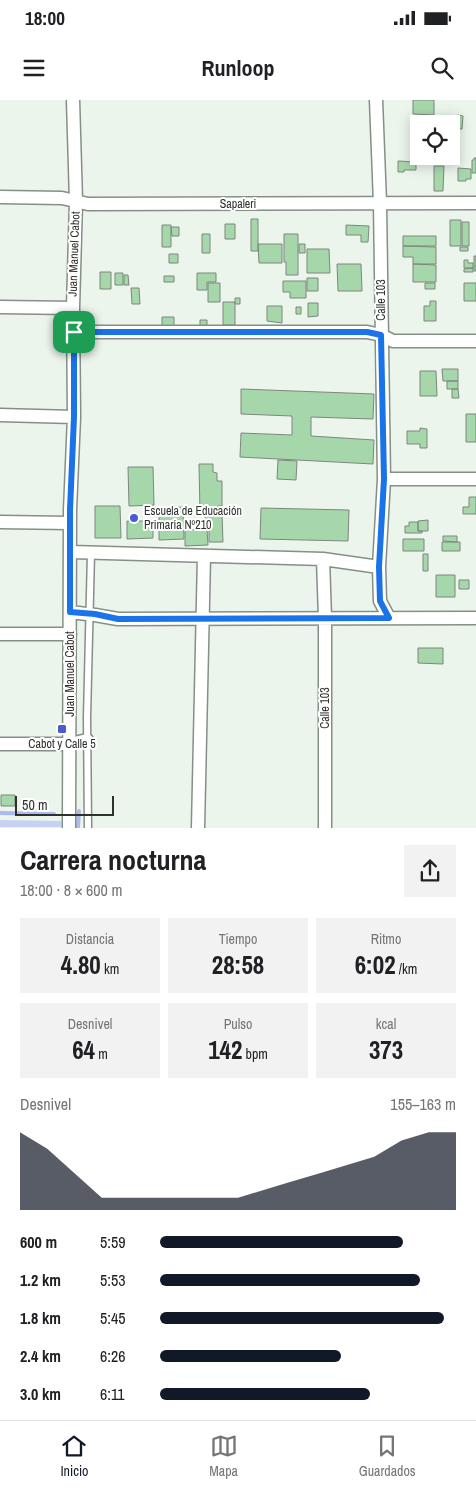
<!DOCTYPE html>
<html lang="es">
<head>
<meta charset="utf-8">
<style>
  :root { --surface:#fff; --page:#f2f2f2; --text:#202124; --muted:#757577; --line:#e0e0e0; --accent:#111827 }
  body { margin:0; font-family:"Archivo Narrow",sans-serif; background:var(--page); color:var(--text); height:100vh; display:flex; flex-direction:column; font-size:19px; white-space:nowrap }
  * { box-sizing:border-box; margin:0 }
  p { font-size:16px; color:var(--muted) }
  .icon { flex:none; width:28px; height:28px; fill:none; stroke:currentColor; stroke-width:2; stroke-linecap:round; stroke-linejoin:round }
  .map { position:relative; height:728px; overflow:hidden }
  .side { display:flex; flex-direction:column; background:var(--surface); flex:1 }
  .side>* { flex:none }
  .fabs { position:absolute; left:410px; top:15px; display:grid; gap:10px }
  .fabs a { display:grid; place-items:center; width:50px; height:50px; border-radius:0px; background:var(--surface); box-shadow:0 2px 12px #0003; font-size:25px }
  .scale { position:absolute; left:15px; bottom:12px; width:99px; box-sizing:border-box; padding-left:5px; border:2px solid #2d302d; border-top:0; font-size:14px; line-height:18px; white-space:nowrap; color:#2d302d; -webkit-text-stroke:4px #fff; paint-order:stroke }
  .pin { position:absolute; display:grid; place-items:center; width:42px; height:42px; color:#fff; margin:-21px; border-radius:10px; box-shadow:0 2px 8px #0006 }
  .round { display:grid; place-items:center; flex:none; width:52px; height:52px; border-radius:0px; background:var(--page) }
  .headline { display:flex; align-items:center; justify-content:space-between; height:85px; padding:0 20px }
  h1 { font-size:28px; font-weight:700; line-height:38px }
  .metrics { display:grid; grid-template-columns:repeat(3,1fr); gap:8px; height:85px; padding:5px 20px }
  .metrics div { display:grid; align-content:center; border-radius:0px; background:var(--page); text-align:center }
  .metrics b { font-size:25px; font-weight:700 }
  .metrics small { font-size:14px; font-weight:400 }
  .metrics p { font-size:14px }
  .chart { height:140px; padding:10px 20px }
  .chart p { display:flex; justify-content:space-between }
  .chart svg { width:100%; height:90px; margin-top:5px; fill:var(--accent); opacity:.7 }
  ul { padding:0 20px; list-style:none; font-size:16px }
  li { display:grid; grid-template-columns:80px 60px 1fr; align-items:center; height:38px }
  li i { height:12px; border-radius:6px; background:var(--accent) }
  .status { display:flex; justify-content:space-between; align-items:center; height:35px; padding:0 25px; background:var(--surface); direction:ltr }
  .status svg { height:14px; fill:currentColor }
  header { display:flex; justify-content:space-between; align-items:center; height:65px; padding:0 20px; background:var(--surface); font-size:22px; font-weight:700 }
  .tabs { display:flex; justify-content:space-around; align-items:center; height:70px; border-top:1px solid var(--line); background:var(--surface); font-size:14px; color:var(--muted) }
  .tabs a { display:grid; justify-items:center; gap:2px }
  .tabs .active { color:var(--accent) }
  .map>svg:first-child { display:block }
</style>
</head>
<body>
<div class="status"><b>18:00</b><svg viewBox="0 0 49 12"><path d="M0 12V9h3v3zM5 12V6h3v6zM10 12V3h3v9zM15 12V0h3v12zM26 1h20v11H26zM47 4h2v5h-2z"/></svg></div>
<header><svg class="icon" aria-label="menu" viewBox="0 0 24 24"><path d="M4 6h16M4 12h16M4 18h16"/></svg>Runloop<svg class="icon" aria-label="search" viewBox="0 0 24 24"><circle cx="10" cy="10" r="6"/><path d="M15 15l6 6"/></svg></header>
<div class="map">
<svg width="476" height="728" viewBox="0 0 476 728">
  <rect width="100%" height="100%" fill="#ebf5ec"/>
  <path fill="#c6d1f3" d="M0 720 61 721V727H0Z"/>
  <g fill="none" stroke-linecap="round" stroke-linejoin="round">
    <path stroke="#aabaf2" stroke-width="4" d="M0 713 54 714
      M78 728 79 711"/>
  </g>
  <path fill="#a6d7aa" stroke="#7e867f" d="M413 0H434V15L413 14Z
    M457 15 463 16 462 29H456Z
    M413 19H425V24H419V32H413Z
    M439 21 450 22V24H439Z
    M451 23 456 24V29H451Z
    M474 58H476V73H472V60H474Z
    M398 61 416 62V70H404V72H398Z
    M434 66H444L443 91H434Z
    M458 68 471 69V79H466V81H458Z
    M251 119H258V151H251Z
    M450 120H461V146H450Z
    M462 122H469V146H462Z
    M225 124H235V139H225Z
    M162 125H171V147H162Z
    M346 125 369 126 368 142H361V135H346Z
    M171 127H179V136H172Z
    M202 134H210V153H202Z
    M284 134H298V175H286V162H284Z
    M403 136H436V146H403Z
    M258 144H282V163H259Z
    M299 144H305V153H299Z
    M403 146 436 147V164H413V157H403Z
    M460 147H468V151H460Z
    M307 149H329L330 173H307Z
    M169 154H178V163H169Z
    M474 156H476V171H474Z
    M464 160H468V163H473V168H464Z
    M337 164H361L362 191H338Z
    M413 164 436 165V182H413Z
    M473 168V172H464V169Z
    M100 172H111V189H100Z
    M115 173H123V185H115Z
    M197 173H216V182H207V190H197Z
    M124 175H128L129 185H124Z
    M164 176H174V182H164Z
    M307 178H318V191H307Z
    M283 181H306V198H290V192H283Z
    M208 183H220V202H208Z
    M425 183H435V189H425Z
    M464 183H476V201H464Z
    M131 188H139L140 204H132Z
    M235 198H240V204H235Z
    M430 201H436V221H424V206H430Z
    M223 202H235V225H223Z
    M308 203H318V216L308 217Z
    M267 206H282V223L267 221Z
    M296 207H301V214H296Z
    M162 217H174V227H162Z
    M200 220H207V226H200Z
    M442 269H458V281H443Z
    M420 271H436L437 296H420Z
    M447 281H458V289H447Z
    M241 289 374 294 373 319 311 317V336L374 340 373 364 240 357 241 333 292 335V316L241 314Z
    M452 289H458L459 298H452Z
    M466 314H476V342H466Z
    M420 328 427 329V348H420V344H407V331H420Z
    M278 360 297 361 296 380 277 379Z
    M199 364H213V372L217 373V381H222V406H218L217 414 222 413 223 442H209V428H205V414H200Z
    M128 367H153L154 405 129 406Z
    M469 397H476V414H463V407H469Z
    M95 406H120L121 438H95Z
    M183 407 184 439 159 440V408Z
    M261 408 349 410 348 441 260 439Z
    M428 420V431H418V421Z
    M127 421H153V438L127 439Z
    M409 422H418V431H422V433H405V426H409Z
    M207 429 208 445 185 446V430Z
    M443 436H457V442L443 441Z
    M403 439H424V451H403Z
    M442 442H460V451H442Z
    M423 454H428V471H423Z
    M436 475H455V497H436Z
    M459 480H469V489H459Z
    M418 548H443V564L418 563Z
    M1 695H15V706H1Z"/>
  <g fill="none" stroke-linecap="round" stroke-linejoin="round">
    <defs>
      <path id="service" d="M88 728 87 617 91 453"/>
      <path id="minor" d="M376 0 380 103 384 379 379 467 380 501 389 518
        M0 97 62 98 88 104 476 103
        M0 207 73 208
        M74 232H367L381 235 393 241H476
        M0 315 74 317
        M384 379H476
        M0 422 70 423
        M71 452 323 459 379 467
        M323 459 325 518V728
        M70 512 95 515 118 519 476 518
        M0 534H70
        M0 644H70L87 640
        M69 728 70 410 74 317 73 208 76 101 73 0
        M198 728 204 456"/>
    </defs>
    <use href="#service" stroke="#868f87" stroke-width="9"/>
    <use href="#minor" stroke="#868f87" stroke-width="15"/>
    <use href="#service" stroke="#fff" stroke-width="6"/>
    <use href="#minor" stroke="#fff" stroke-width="12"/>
  </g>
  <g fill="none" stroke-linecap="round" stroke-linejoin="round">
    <defs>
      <path id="route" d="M74 232H367L381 235 384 379 379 467 380 501 389 518 118 519 95 514 70 512V410L74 317Z"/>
    </defs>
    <use href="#route" stroke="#fff" stroke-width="10"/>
    <use href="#route" stroke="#1a73e8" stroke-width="6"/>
  </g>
  <g fill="#495cd1" stroke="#fff" stroke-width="2">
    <circle cx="134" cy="418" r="5"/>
    <rect x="57" y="624" width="10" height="10" rx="2.5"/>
  </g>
  <g text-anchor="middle" stroke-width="4" stroke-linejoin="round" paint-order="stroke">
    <g font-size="12" fill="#2d302d" stroke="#fff">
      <text x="238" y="108">Sapaleri</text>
      <text transform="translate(74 154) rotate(-88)" y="4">Juan Manuel Cabot</text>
      <text transform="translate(381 200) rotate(-90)" y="4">Calle 103</text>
      <text transform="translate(70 574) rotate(-90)" y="4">Juan Manuel Cabot</text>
      <text transform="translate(325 608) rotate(-90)" y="4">Calle 103</text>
    </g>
    <g font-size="12" fill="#2d302d" stroke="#fff" text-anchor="start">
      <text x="144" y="415">Escuela de Educación<tspan x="144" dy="14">Primaria Nº210</tspan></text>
      <text x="62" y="648" text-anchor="middle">Cabot y Calle 5</text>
    </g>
  </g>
</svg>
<div class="fabs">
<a><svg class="icon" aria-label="locate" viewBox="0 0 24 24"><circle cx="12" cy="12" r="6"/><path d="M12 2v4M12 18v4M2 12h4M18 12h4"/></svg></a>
</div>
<div class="scale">50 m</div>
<div class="pin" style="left:74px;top:232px;background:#1e9e55"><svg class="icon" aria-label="arrive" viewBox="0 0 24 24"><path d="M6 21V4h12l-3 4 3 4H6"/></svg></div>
</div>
<section class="side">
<div class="headline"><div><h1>Carrera nocturna</h1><p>18:00 · 8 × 600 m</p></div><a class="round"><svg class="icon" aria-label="share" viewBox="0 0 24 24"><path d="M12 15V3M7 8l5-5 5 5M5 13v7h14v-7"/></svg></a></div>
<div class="metrics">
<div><p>Distancia</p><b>4.80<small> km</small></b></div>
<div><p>Tiempo</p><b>28:58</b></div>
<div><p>Ritmo</p><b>6:02<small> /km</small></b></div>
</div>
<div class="metrics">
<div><p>Desnivel</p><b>64<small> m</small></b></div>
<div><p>Pulso</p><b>142<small> bpm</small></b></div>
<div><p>kcal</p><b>373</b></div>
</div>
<div class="chart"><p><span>Desnivel</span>155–163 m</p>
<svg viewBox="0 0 160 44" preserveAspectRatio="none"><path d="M0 44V6L10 14L20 26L30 38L40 38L50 38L60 38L70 38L80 38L90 34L100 30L110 26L120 22L130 18L140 10L150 6L160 6V44z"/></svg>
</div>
<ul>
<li><b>600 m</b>5:59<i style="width:82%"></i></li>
<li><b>1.2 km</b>5:53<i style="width:88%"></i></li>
<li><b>1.8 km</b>5:45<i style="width:96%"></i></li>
<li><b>2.4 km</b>6:26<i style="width:61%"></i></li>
<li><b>3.0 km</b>6:11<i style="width:71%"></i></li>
</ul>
</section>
<nav class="tabs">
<a class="active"><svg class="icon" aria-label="home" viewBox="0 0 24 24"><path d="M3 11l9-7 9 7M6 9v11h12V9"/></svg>Inicio</a>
<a><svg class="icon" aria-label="map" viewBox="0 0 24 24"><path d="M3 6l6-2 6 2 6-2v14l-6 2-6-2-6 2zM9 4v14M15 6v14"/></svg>Mapa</a>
<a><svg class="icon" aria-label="saved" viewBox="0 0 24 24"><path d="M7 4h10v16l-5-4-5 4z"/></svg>Guardados</a>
</nav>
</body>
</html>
